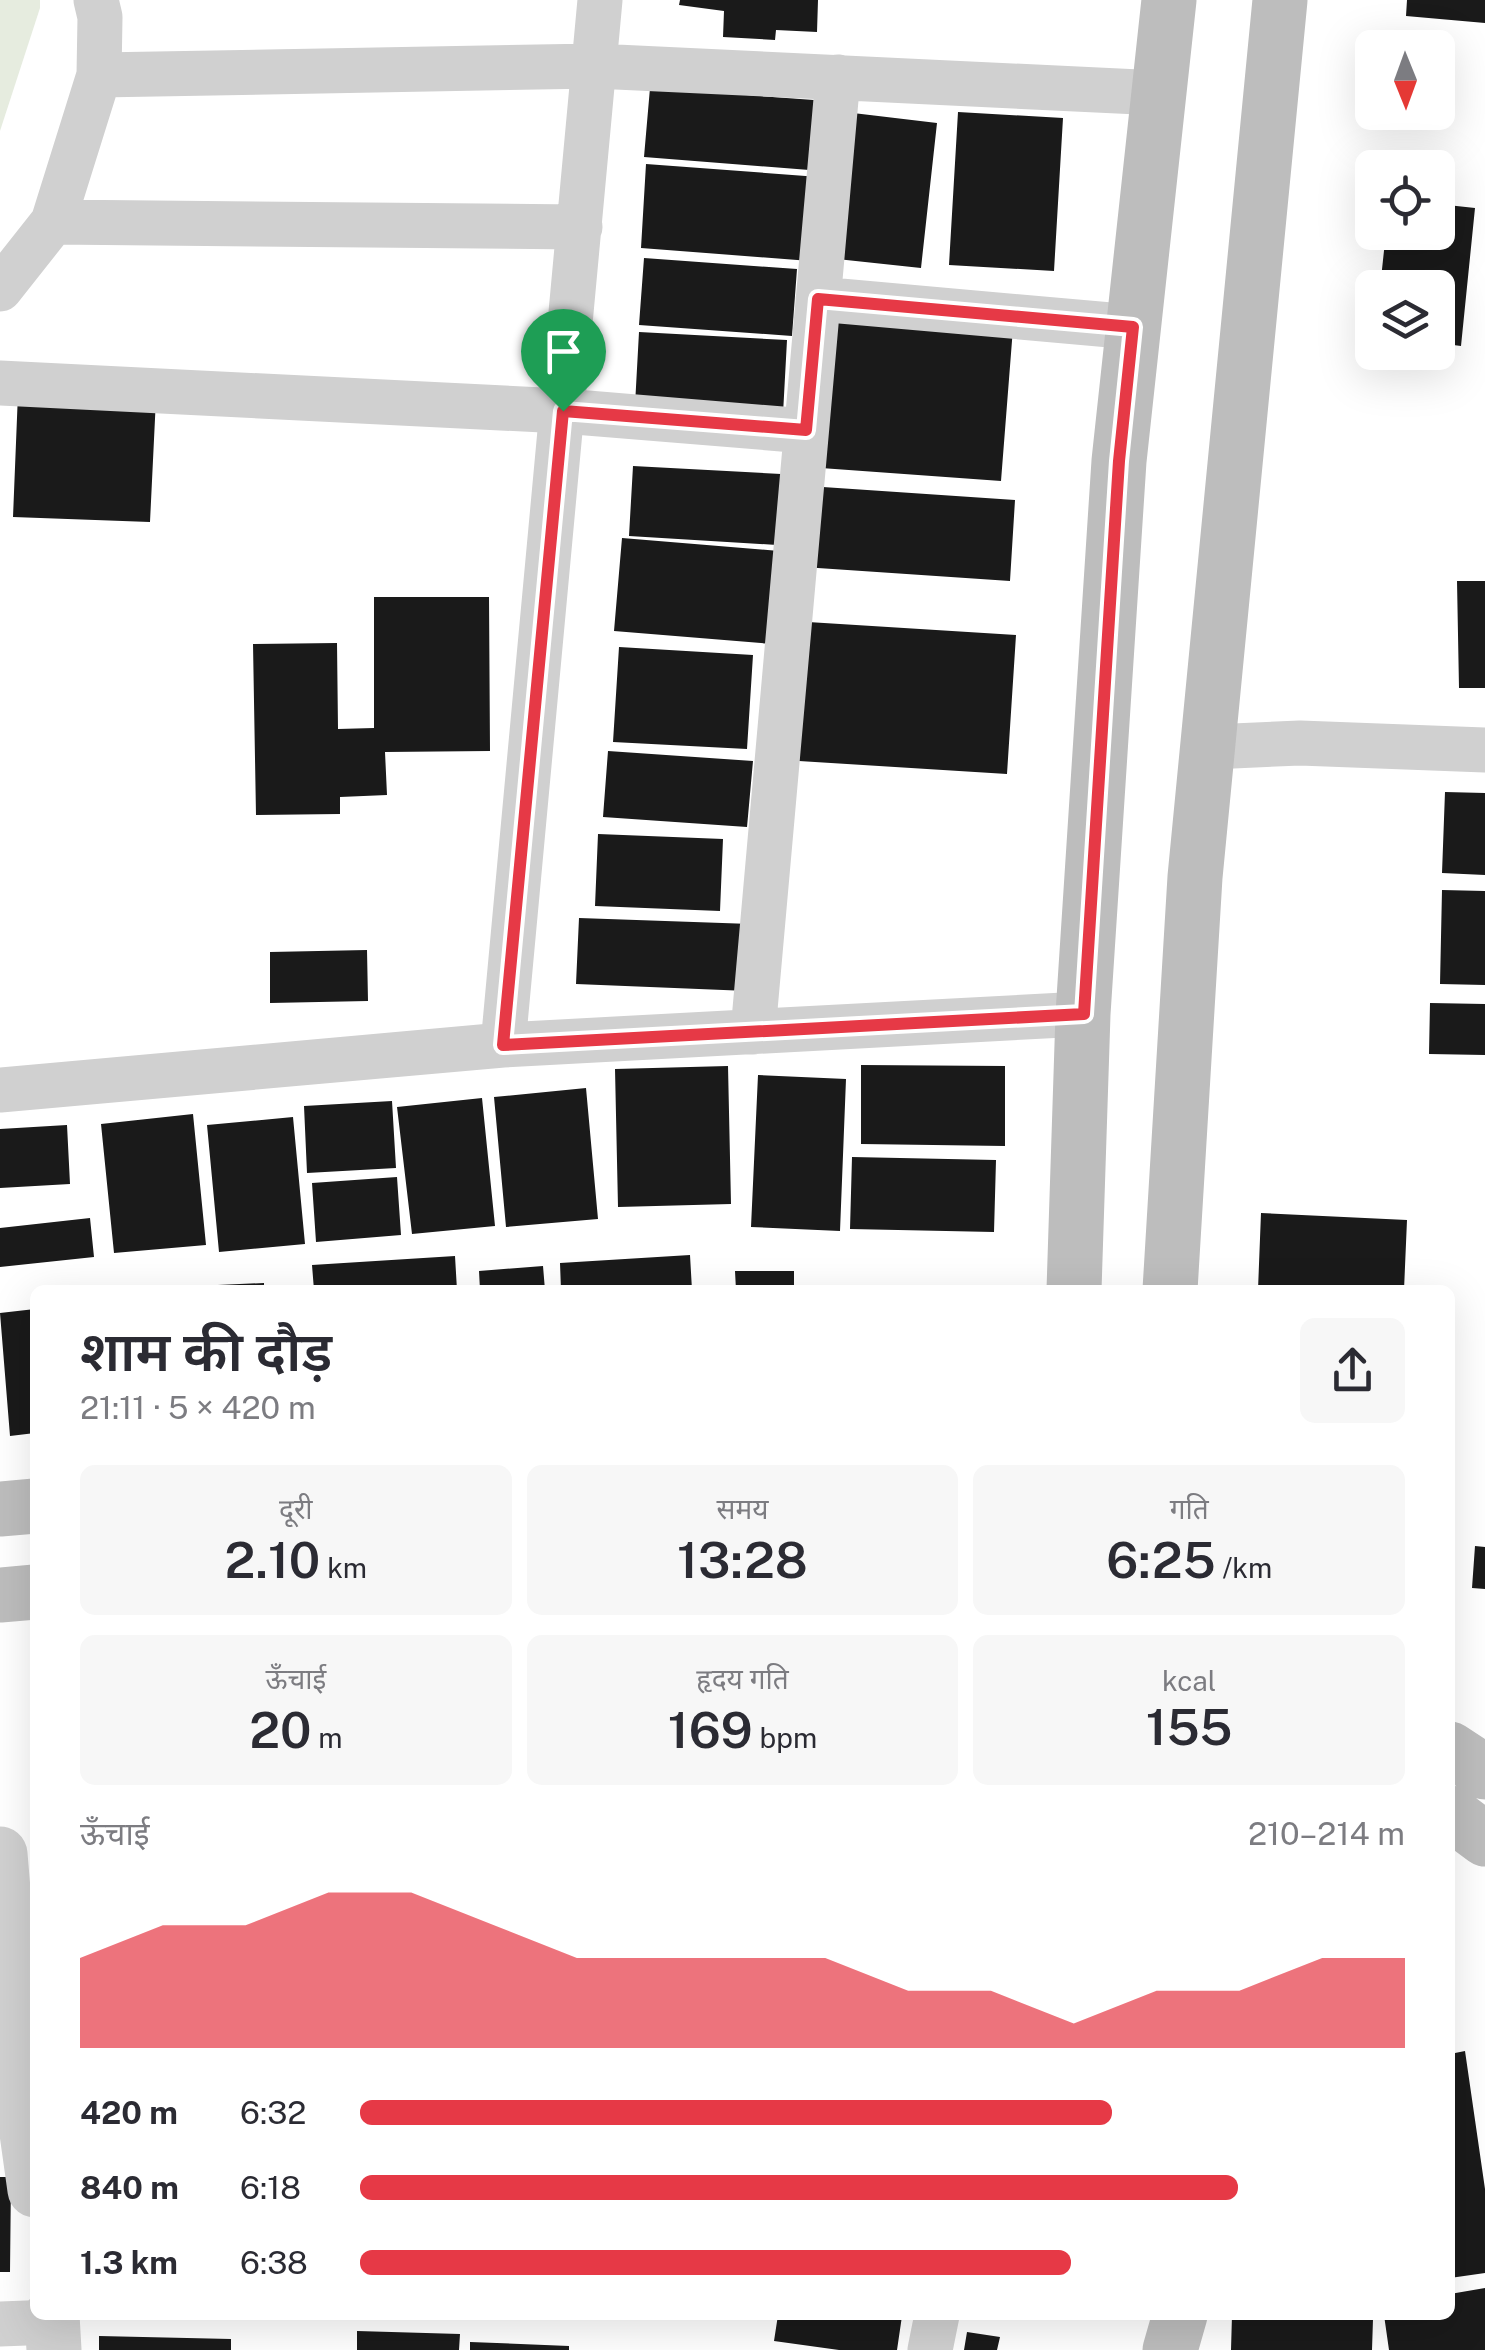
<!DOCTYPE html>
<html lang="hi">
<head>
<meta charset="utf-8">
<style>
  :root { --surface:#fff; --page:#f7f7f7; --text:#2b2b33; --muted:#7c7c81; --accent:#e63946 }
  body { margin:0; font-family:"Public Sans","Noto Sans Devanagari",sans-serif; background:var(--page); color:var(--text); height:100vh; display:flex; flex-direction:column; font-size:38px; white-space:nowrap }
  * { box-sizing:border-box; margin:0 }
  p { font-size:32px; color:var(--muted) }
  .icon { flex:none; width:55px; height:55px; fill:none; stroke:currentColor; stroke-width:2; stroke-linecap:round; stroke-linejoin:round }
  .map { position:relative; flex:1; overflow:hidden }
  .sheet { position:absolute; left:30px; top:1285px; width:1425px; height:1035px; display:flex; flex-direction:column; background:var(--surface); border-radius:15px; box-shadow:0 10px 40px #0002 }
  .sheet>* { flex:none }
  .needle { width:65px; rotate:179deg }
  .controls { position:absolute; left:1355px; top:30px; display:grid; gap:20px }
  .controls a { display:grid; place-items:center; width:100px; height:100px; border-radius:15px; background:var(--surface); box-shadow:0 10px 40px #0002; font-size:50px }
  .pin { position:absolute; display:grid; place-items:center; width:85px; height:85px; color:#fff; margin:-102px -42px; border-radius:50% 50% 50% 0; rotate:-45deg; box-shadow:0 0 10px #0007 }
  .pin .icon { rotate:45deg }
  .round { display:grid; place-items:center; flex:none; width:105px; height:105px; border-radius:15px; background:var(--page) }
  .headline { display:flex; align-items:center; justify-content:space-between; height:170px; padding:0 50px }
  h1 { font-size:55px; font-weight:600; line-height:75px }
  .figures { display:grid; grid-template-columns:repeat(3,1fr); gap:15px; height:170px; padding:10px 50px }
  .figures div { display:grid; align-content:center; border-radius:15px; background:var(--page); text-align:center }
  .figures b { font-size:50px; font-weight:600 }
  .figures small { font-size:28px; font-weight:400 }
  .figures p { font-size:28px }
  .chart { height:280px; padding:20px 50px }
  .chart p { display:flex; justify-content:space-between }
  .chart svg { width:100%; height:180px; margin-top:10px; fill:var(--accent); opacity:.7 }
  ul { padding:0 50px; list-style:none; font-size:32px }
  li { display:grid; grid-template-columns:160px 120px 1fr; align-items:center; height:75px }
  li i { height:25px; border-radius:12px; background:var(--accent) }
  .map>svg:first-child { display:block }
</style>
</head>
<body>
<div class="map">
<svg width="1485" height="2350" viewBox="0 0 1485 2350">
  <rect width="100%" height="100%" fill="#fff"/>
  <path fill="#e6ecdf" d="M0 0H40V8L0 131Z"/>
  <path fill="#1a1a1a" d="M680 0H818L817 32 776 30 775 40 723 37 724 11 679 5Z
    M1407 0H1485V23L1406 16Z
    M650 88 828 101 822 171 644 157Z
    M958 112 1063 118 1054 271 949 265Z
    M853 113 937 123 921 268 837 259Z
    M646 164 819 177 810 261 641 248Z
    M1438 204 1475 208 1461 346 1438 343V288H1380L1386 232H1438Z
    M644 258 797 269 792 336 639 325Z
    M833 314 1013 328 1001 481 821 468Z
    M639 332 787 340 783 414 635 405Z
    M18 393 156 398 150 522 13 517Z
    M633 466 781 474 777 545 629 536Z
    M808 486 1015 500 1010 581 803 567Z
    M622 538 779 551 772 644 614 631Z
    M1457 581H1485V688H1459Z
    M374 597H489L490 751 385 752 387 795 340 797V814L256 815 253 644 337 643 338 729 374 728Z
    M808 622 1016 635 1007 774 799 761Z
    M619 647 753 655 747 749 613 742Z
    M608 751 753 761 747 827 603 817Z
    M1445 792 1485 793V875L1442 873Z
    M598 834 723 839 720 911 595 906Z
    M1442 890 1485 891V985L1440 984Z
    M579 918 751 924 748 991 576 984Z
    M367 950 368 1001 270 1003V952Z
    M1430 1003 1485 1004V1055L1429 1054Z
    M861 1065 1005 1066V1146L861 1144Z
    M728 1066 731 1204 618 1207 615 1069Z
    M758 1075 846 1079 840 1231 751 1227Z
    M586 1088 598 1219 506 1227 494 1097Z
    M482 1098 495 1226 412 1234 397 1107Z
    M392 1101 396 1168 307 1173 304 1106Z
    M193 1114 206 1245 114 1253 101 1124Z
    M293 1117 305 1244 219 1252 207 1125Z
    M67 1125 70 1184 0 1188V1129Z
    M852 1157 996 1160 994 1232 850 1229Z
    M397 1177 401 1235 316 1242 312 1183Z
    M1261 1213 1407 1220 1404 1290H1258Z
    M90 1218 94 1257 0 1267V1228Z
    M690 1255 692 1290H561L560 1263Z
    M455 1256 457 1290H314L312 1265Z
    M543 1266 545 1290H480L479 1271Z
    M735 1271H794V1290H736Z
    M264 1283V1290H174V1287Z
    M35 1309V1433L10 1436 0 1313Z
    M1475 1546 1485 1547V1589L1472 1588Z
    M1465 2051 1485 2189V2273L1450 2278V2054Z
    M0 2177H11L10 2272H0Z
    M1485 2288V2350H1389L1384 2315H1450V2294Z
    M778 2315 902 2316 897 2350H839L774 2341Z
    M1232 2315 1373 2319 1372 2350H1231Z
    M357 2331 460 2334 459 2350H357Z
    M967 2332 1000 2337 997 2350H964Z
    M99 2336 231 2339V2350H99Z
    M470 2342 569 2346V2350H470Z"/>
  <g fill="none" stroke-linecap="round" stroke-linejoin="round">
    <path stroke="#d0d0d0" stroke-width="45" d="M99 75 595 66 1160 93
      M53 222 580 227
      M0 289 53 222 99 75 100 17 96 0
      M818 299 1133 327
      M0 383 563 411 806 431
      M1211 747 1300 743 1485 750
      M753 1032 838 77
      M503 1045 600 0
      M0 1090 503 1045 1083 1014
      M0 2324 53 2322
      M930 2350 937 2315"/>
    <path stroke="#d0d0d0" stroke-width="55" d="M0 1854 18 2069 35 2190
      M52 2315 54 2350"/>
    <path stroke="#bdbdbd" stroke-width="55" d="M1074 1290 1083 1014 1119 461 1169 0
      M1170 1290 1195 877 1280 0
      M0 1509 35 1506
      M0 1595 35 1592
      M1450 1749 1485 1772
      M1450 1813 1485 1839
      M1170 2350 1180 2315"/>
  </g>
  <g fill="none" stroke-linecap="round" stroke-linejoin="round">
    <defs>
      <path id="route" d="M818 299 1133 327 1119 461 1084 1014 503 1045 563 411 806 430Z"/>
    </defs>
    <use href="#route" stroke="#fff" stroke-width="20"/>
    <use href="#route" stroke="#e63946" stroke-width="12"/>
  </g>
</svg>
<div class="controls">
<a><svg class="needle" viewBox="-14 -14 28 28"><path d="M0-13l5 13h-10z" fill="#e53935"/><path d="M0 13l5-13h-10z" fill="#7c7c81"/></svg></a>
<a><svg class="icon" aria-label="locate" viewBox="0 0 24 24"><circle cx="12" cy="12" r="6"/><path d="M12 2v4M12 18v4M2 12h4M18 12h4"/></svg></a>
<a><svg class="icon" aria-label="layers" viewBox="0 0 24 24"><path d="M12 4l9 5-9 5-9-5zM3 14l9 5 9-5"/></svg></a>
</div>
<div class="pin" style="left:563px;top:411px;background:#1e9e55"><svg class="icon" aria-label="arrive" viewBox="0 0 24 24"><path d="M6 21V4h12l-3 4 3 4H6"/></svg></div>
<section class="sheet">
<div class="headline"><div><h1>शाम की दौड़</h1><p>21:11 · 5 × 420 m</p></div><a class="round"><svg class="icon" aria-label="share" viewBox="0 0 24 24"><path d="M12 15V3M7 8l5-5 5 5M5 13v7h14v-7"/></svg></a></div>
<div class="figures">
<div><p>दूरी</p><b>2.10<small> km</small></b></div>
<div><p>समय</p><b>13:28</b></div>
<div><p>गति</p><b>6:25<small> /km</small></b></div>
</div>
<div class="figures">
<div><p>ऊँचाई</p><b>20<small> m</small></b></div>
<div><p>हृदय गति</p><b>169<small> bpm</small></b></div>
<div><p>kcal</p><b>155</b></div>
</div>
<div class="chart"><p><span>ऊँचाई</span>210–214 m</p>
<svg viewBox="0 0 160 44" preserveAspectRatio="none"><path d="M0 44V22L10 14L20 14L30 6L40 6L50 14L60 22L70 22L80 22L90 22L100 30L110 30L120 38L130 30L140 30L150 22L160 22V44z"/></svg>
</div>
<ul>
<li><b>420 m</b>6:32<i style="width:72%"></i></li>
<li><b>840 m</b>6:18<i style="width:84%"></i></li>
<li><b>1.3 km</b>6:38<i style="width:68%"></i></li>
</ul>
</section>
</div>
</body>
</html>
